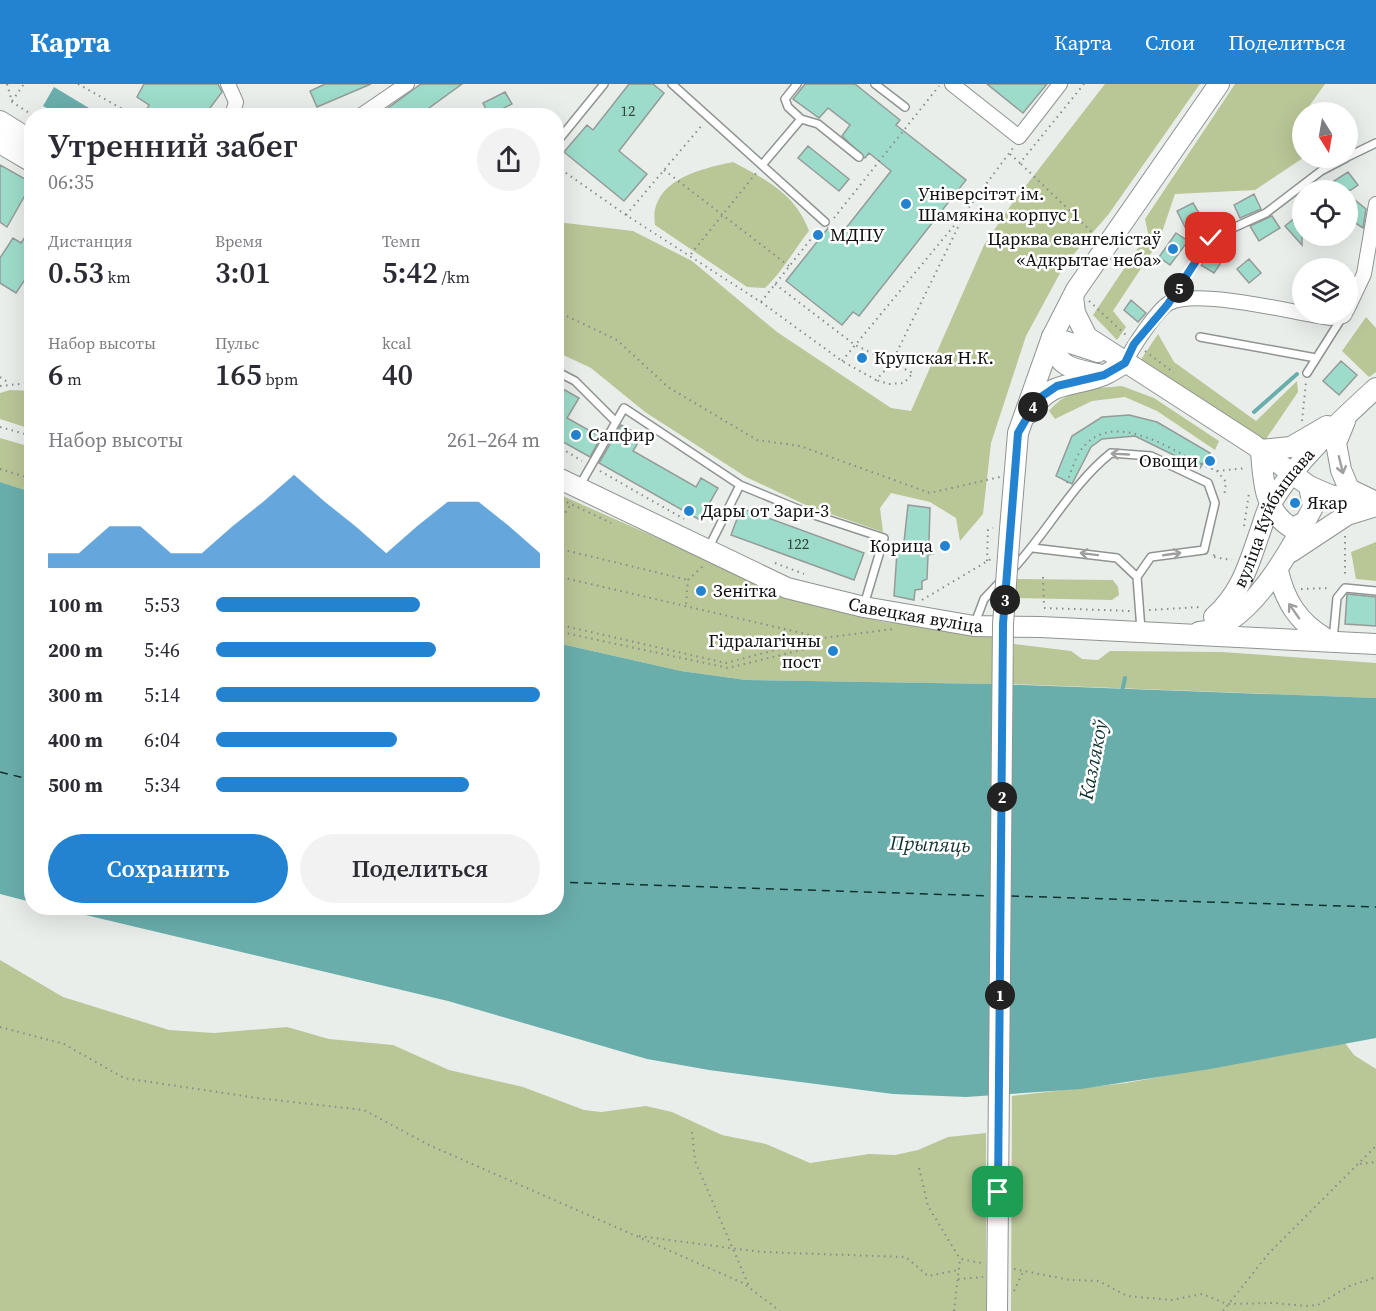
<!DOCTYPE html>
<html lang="ru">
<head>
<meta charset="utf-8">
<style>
  :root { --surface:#fff; --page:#f2f2f3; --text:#2b2b33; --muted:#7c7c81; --accent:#2483d0 }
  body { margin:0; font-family:"Source Serif 4",serif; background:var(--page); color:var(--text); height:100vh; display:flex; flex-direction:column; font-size:22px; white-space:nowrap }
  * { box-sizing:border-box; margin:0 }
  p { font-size:20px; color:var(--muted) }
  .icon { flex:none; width:33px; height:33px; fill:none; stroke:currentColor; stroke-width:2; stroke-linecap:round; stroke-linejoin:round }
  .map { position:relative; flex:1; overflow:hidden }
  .drawer { position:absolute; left:24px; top:24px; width:540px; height:807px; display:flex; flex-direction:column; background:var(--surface); border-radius:24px; box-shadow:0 6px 24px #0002 }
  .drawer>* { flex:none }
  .needle { width:39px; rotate:169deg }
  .fabs { position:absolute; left:1292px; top:18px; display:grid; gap:12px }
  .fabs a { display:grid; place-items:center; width:66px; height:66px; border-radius:50%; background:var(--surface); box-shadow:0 6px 24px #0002; font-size:30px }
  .pin { position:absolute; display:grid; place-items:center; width:51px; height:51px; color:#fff; margin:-26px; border-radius:12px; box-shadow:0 3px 9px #0006 }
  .km { position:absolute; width:30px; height:30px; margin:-15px; border-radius:50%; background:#222; color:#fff; font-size:16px; line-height:30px; text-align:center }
  .round { display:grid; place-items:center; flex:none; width:63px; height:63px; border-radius:32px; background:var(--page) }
  .summary { display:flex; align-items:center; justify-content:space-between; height:102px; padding:0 24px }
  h1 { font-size:33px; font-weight:600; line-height:45px }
  .stats { display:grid; grid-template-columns:repeat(3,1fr); gap:9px; height:102px; padding:6px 24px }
  .stats div { display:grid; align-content:center }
  .stats b { font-size:30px; font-weight:600 }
  .stats small { font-size:16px; font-weight:400 }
  .stats p { font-size:16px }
  .chart { height:168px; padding:12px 24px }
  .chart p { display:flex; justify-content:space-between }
  .chart svg { width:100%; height:108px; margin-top:6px; fill:var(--accent); opacity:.7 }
  .button { display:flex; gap:12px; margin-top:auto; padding:12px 24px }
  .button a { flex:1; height:69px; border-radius:36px; background:var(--accent); color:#fff; font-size:24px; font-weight:600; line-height:69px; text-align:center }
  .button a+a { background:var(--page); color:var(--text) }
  ul { padding:0 24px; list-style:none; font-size:20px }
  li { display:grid; grid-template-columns:96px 72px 1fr; align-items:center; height:45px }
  li i { height:15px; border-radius:8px; background:var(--accent) }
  header { display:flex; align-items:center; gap:36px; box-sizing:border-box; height:84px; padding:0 30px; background:var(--accent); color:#fff }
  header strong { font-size:28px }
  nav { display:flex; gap:33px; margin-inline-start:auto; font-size:21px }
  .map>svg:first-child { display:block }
</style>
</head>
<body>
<header>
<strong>Карта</strong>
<nav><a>Карта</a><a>Слои</a><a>Поделиться</a></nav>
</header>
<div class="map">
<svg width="1376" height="1227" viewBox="0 0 1376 1227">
  <rect width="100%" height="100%" fill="#e9eeeb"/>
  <path fill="#b9c696" d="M1105 0H1200L1108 131 1065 180 1026 252 991 359 983 430 960 457 956 434 930 418 891 409 880 424 883 448 810 423 746 393 645 328 591 284 557 268V138L633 147 692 177 777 248 891 324 911 327 984 161 1011 121Z
    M1235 0H1325L1305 28H1302V33L1293 46 1302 57 1303 74 1255 106 1175 110 1159 157 1113 227 1126 243 1117 256 1093 231 1148 149 1145 135Z
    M733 78C765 95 796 110 809 147 794 166 782 188 765 204L747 203 655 141C649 97 699 85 733 78Z
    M1366 233 1376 244V288L1369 293 1342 267Z
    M1158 250 1174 278 1256 337 1297 297 1298 308 1264 358 1140 277Z
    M1122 302 1154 314 1219 357 1215 366 1157 327 1125 313 1092 317 1055 335 1049 327C1069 303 1093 305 1122 302Z
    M10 306 31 307V345L0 335V309Z
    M0 354 31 363V408L0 398Z
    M556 409 793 514 884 538 993 550 994 600 746 596 681 587 557 559Z
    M1376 458V497L1356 495 1351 468Z
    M1014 495 1113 496 1118 503 1119 511 1112 516 1013 514Z
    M1014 560 1071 567 1082 575 1098 576 1110 567 1222 568 1376 579V614L1012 600Z
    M0 876 63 913 169 946 214 949 287 943 329 955 393 961 449 986 523 1003 584 1026 601 1028 646 1022 672 1028 722 1051 766 1060 810 1079 869 1070 895 1071 918 1066 948 1053 986 1049V1227H0Z
    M1345 959 1354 971 1376 985V1227H1011L1012 1012 1126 999Z"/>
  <path fill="#6aaeac" d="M54 3 89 24 84 31H59L43 22Z
    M0 398 31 408V818L0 810Z
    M557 559 681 587 746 596 994 600 1376 614V954L1210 985 1081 1005 966 1013 893 1010 709 986 647 975 448 917 56 824H556Z"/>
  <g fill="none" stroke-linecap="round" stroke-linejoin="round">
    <path stroke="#6aaeac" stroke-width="4" d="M1254 328 1297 290
      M1122 608 1125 594"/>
    <path stroke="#0f3231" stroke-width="1.5" stroke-dasharray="8 6" stroke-linecap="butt" d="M0 688 32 696
      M556 798 991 812
      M1011 812 1376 823"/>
  </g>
  <path fill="#9ddcca" stroke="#959b99" stroke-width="1.5" d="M144 0H218L222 8 204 32H143L149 21 137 13Z
    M325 0H371L317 23 310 7Z
    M421 0H462L418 32H377Z
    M629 0H653L664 9 619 67 647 90 624 117 564 68 587 41 593 46Z
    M805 0H855L900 36 896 41 966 96 859 232 853 228 842 241 786 197 828 144 839 153 891 87 869 69 865 74 842 52 850 41 828 24 819 34 793 15Z
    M987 0H1047L1023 29Z
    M505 8 512 20 489 31 483 19Z
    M808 62 849 95 839 107 798 74Z
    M0 81 32 99 7 143 0 138Z
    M1348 88 1358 101 1351 106H1320Z
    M1254 110 1261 125 1240 134 1234 121Z
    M1355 116 1366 125 1363 144 1349 135Z
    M1193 119 1202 134 1185 143 1177 127Z
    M1272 132 1280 144 1259 157 1250 142Z
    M1297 132 1302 137V161L1285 142Z
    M32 143V185L16 209 0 199V174L13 154 21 159Z
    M1176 149 1188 157 1170 181 1159 173Z
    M1217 160 1228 168 1214 189 1201 181Z
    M1249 175 1261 189 1249 199 1237 185Z
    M1131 216 1146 229 1138 238 1124 226Z
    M1341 277 1357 291 1339 311 1323 297Z
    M556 301 579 314 567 334 601 353 590 373 556 354Z
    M1129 331 1157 338 1210 369 1200 384 1135 352 1102 355 1091 363 1072 400 1056 392 1072 352 1102 333Z
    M621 341 642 352 633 367 696 403 701 394 718 404 700 436 599 379Z
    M908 421 930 424 929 458H931L933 470 928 471 927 495 922 497V505L915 506 914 516 894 512 897 468 903 467Z
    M741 424 864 469 854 496 731 451Z
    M1347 510 1376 513V542L1345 540Z"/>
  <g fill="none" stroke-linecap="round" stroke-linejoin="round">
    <defs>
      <path id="lane" d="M672 0 825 138
        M875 0 905 23
        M801 35 818 40 859 73
        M556 59 604 0
        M1347 73 1376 59
        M762 81 801 35 788 23 785 15 797 0
        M1169 218 1211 154 1266 129 1321 87 1346 74
        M1200 253 1316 274
        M556 287 575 297 616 338
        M1307 289 1343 232
        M580 401 624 324 740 401
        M1033 464 1117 474 1137 493
        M708 465 740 401 808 429 884 454 864 521
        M1012 486C1047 449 1071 401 1111 369L1151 372 1208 399 1215 419 1204 466 1151 473 1137 493 1141 546
        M975 539 984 515 1002 496
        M1333 556 1337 514 1345 504 1376 507"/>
      <path id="street" d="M228 0 236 18 232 32
        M952 0 1019 53 1060 0
        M360 32 407 0
        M1347 226 1364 190 1376 120
        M1125 279C1131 265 1157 226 1169 219 1199 204 1294 229 1330 234L1343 232 1345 230"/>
      <g id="secondary">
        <path d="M0 37 32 57"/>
        <path d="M0 59 32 78"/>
        <path d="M1073 213 1075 229 1087 253 1254 361 1309 402 1313 423C1293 462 1249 545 1199 548"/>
        <path d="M1052 253 1098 268"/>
        <path d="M1052 253C1056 284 1071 284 1098 290"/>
        <path d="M1030 329C1050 295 1072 304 1104 291 1111 288 1118 283 1125 279"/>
        <path d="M1345 337 1336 359 1341 386 1349 405 1376 418"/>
        <path d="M1261 366C1263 396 1264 428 1292 444L1305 438"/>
        <path d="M1261 366 1291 363 1327 342"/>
        <path id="s1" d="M556 393 787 504 864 523 974 542 1041 543 1376 560"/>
        <path d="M1309 402 1330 411 1364 417"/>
        <path d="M1010 445 1018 349 1052 253 1076 206 1219 0"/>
        <path d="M1291 468 1347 431 1376 422"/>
        <path d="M1278 487C1285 517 1298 538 1325 554"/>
        <path id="s2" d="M1214 533C1242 508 1249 479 1261 445 1264 437 1266 427 1271 419 1297 376 1339 338 1376 304"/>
      </g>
    </defs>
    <use href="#lane" stroke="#8f9491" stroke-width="10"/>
    <use href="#street" stroke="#8f9491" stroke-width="16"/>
    <use href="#secondary" stroke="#8f9491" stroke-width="22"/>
    <path stroke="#888c8a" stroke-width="2" stroke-dasharray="1.5 4.5" stroke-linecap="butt" d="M7 0 12 18 34 32
      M78 0 135 32
      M12 17 24 0
      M1010 70 1020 79 1084 0
      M1021 80 1095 151
      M556 82 626 131 761 218 842 277 876 296 891 280 966 127 1013 64
      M664 86 789 182
      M626 131 703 40
      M834 134 939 2
      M691 170 757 88
      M775 200 855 261 913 289 904 299 889 300 876 296
      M1089 217 1127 252
      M761 218 818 146
      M556 227 617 256 668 303 757 356 800 362 930 409 1000 393
      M1145 267 1174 289
      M842 277 962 132
      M0 293 9 299
      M0 302 29 299 32 296
      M1302 337 1306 298
      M0 343 32 352
      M556 361 582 377
      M0 385 32 395
      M600 387 684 435
      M1217 387 1247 384
      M1067 399C1071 388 1076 370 1085 361 1120 324 1180 373 1217 387L1226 398 1224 413
      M556 413 611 439
      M1244 442 1249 409
      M556 444 570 421
      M1345 452V494
      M556 464 688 496
      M1214 472 1215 466
      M1214 473 1232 476
      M987 477 988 446 993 444
      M775 479 804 490
      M556 480 562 465
      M556 492 823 554 894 545
      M1043 493 1044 523
      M1301 505 1331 504
      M922 516 991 475
      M686 520 688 496 703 482
      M1044 524 1131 527
      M1149 526 1200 523
      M556 540 726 579 820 554
      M556 547 728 584 805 565
      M0 943 64 960 124 994 257 1014 364 1026 429 1061 743 1199 780 1227
      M692 1048 695 1077 749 1202
      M1360 1080 1376 1078
      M919 1084 928 1122 960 1175
      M639 1152 761 1168 906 1173 928 1192 958 1186
      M1014 1185 1070 1196 1099 1197 1127 1212 1172 1216 1202 1210 1227 1220 1274 1219 1306 1222 1318 1221 1347 1203 1376 1193
      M958 1195 983 1193
      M1014 1207 1023 1188
      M954 1227 960 1175 982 1179
      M1223 1227 1269 1169 1376 1062"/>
    <use href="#lane" stroke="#fff" stroke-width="7"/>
    <use href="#street" stroke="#fff" stroke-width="14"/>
    <use href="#secondary" stroke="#fff" stroke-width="20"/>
    <defs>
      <path id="secondary-bridge" d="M997 1227 1003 540 1010 445"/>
    </defs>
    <use href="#secondary-bridge" stroke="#8f9491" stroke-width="22" stroke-linecap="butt"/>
    <use href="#secondary-bridge" stroke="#fff" stroke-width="20"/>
  </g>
  <defs><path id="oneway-shaft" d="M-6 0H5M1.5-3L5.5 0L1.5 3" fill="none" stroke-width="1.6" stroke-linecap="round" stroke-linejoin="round" transform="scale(1.5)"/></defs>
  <g stroke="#9e9f9e">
    <use href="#oneway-shaft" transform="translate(1120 370) rotate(-177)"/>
    <use href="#oneway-shaft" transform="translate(1341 381) rotate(76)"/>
    <use href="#oneway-shaft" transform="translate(1089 470) rotate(-173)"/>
    <use href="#oneway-shaft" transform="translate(1172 470) rotate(-8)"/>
    <use href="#oneway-shaft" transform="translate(1294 527) rotate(-125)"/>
  </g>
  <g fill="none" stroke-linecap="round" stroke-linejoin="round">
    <defs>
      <path id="route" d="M998 1108 1003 540 1018 349 1038 315 1057 302 1104 291 1125 279 1134 260 1168 220 1211 154"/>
    </defs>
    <use href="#route" stroke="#fff" stroke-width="12"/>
    <use href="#route" stroke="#2483d0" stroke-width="8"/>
  </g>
  <g fill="#2483d0" stroke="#fff" stroke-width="2">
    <circle cx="906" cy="120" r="6"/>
    <circle cx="818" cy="151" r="6"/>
    <circle cx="1173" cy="165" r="6"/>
    <circle cx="862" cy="274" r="6"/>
    <circle cx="576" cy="351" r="6"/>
    <circle cx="1210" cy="377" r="6"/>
    <circle cx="1295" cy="419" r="6"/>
    <circle cx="689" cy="427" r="6"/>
    <circle cx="945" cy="462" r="6"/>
    <circle cx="701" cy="507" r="6"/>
    <circle cx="833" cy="567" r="6"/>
  </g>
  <g text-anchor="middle" stroke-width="5" stroke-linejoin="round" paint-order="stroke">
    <g font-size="15" fill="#31423c">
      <text x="628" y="32">12</text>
      <text x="798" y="465">122</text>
    </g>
    <g font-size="18" fill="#0d0e0d" stroke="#fff" text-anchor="start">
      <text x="918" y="116">Універсітэт ім.<tspan x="918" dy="21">Шамякіна корпус 1</tspan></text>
      <text x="830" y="157">МДПУ</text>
      <text x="1161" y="161" text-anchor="end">Царква евангелістаў<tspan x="1161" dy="21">«Адкрытае неба»</tspan></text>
      <text x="874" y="280">Крупская Н.К.</text>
      <text x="588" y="357">Сапфир</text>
      <text x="1198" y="383" text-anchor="end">Овощи</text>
      <text x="1307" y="425">Якар</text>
      <text x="701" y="433">Дары от Зари-3</text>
      <text x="933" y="468" text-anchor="end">Корица</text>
      <text x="713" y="513">Зенітка</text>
      <text x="821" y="563" text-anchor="end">Гідралагічны<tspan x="821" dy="21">пост</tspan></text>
    </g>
    <g font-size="18" fill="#0d0e0d" stroke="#fff">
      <text dy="6" stroke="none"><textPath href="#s2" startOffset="117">вуліца Куйбышава</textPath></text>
      <text dy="6" stroke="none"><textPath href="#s1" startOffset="388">Савецкая вуліца</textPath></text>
    </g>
    <g font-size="20" font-style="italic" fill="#0f3231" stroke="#fff">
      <text transform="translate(1093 676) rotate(-79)" y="7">Казлякоў</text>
      <text transform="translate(930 760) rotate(2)" y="7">Прыпяць</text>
    </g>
  </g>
</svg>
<div class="fabs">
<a><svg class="needle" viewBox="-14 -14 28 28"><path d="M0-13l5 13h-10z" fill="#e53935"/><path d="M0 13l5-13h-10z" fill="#7c7c81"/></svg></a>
<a><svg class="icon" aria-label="locate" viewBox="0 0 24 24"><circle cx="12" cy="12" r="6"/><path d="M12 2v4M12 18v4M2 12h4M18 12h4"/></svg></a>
<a><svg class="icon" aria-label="layers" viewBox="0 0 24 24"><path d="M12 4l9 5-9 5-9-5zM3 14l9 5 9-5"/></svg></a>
</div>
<div class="pin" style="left:998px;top:1108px;background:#1e9e55"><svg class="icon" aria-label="arrive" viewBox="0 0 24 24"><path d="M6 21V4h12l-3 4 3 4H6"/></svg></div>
<div class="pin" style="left:1211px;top:154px;background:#d93025"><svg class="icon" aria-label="check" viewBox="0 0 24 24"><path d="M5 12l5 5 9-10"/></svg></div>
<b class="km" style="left:1000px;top:911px">1</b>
<b class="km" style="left:1002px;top:713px">2</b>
<b class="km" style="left:1005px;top:516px">3</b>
<b class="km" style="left:1033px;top:323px">4</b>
<b class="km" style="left:1179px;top:204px">5</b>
<section class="drawer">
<div class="summary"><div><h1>Утренний забег</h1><p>06:35</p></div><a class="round"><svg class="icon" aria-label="share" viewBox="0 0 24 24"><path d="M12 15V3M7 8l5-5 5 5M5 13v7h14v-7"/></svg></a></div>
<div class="stats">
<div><p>Дистанция</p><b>0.53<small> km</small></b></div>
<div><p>Время</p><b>3:01</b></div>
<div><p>Темп</p><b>5:42<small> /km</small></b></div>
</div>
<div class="stats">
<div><p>Набор высоты</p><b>6<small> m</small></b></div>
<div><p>Пульс</p><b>165<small> bpm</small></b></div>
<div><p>kcal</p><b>40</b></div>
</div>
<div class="chart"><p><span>Набор высоты</span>261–264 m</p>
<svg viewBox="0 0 160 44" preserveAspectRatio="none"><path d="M0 44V38L10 38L20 27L30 27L40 38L50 38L60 27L70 17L80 6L90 17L100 27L110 38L120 27L130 17L140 17L150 27L160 38V44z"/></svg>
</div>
<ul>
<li><b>100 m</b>5:53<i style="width:63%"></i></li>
<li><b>200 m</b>5:46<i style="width:68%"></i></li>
<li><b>300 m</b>5:14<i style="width:100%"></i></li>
<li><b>400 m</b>6:04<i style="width:56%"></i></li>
<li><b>500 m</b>5:34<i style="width:78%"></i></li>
</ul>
<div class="button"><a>Сохранить</a><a>Поделиться</a></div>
</section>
</div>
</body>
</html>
